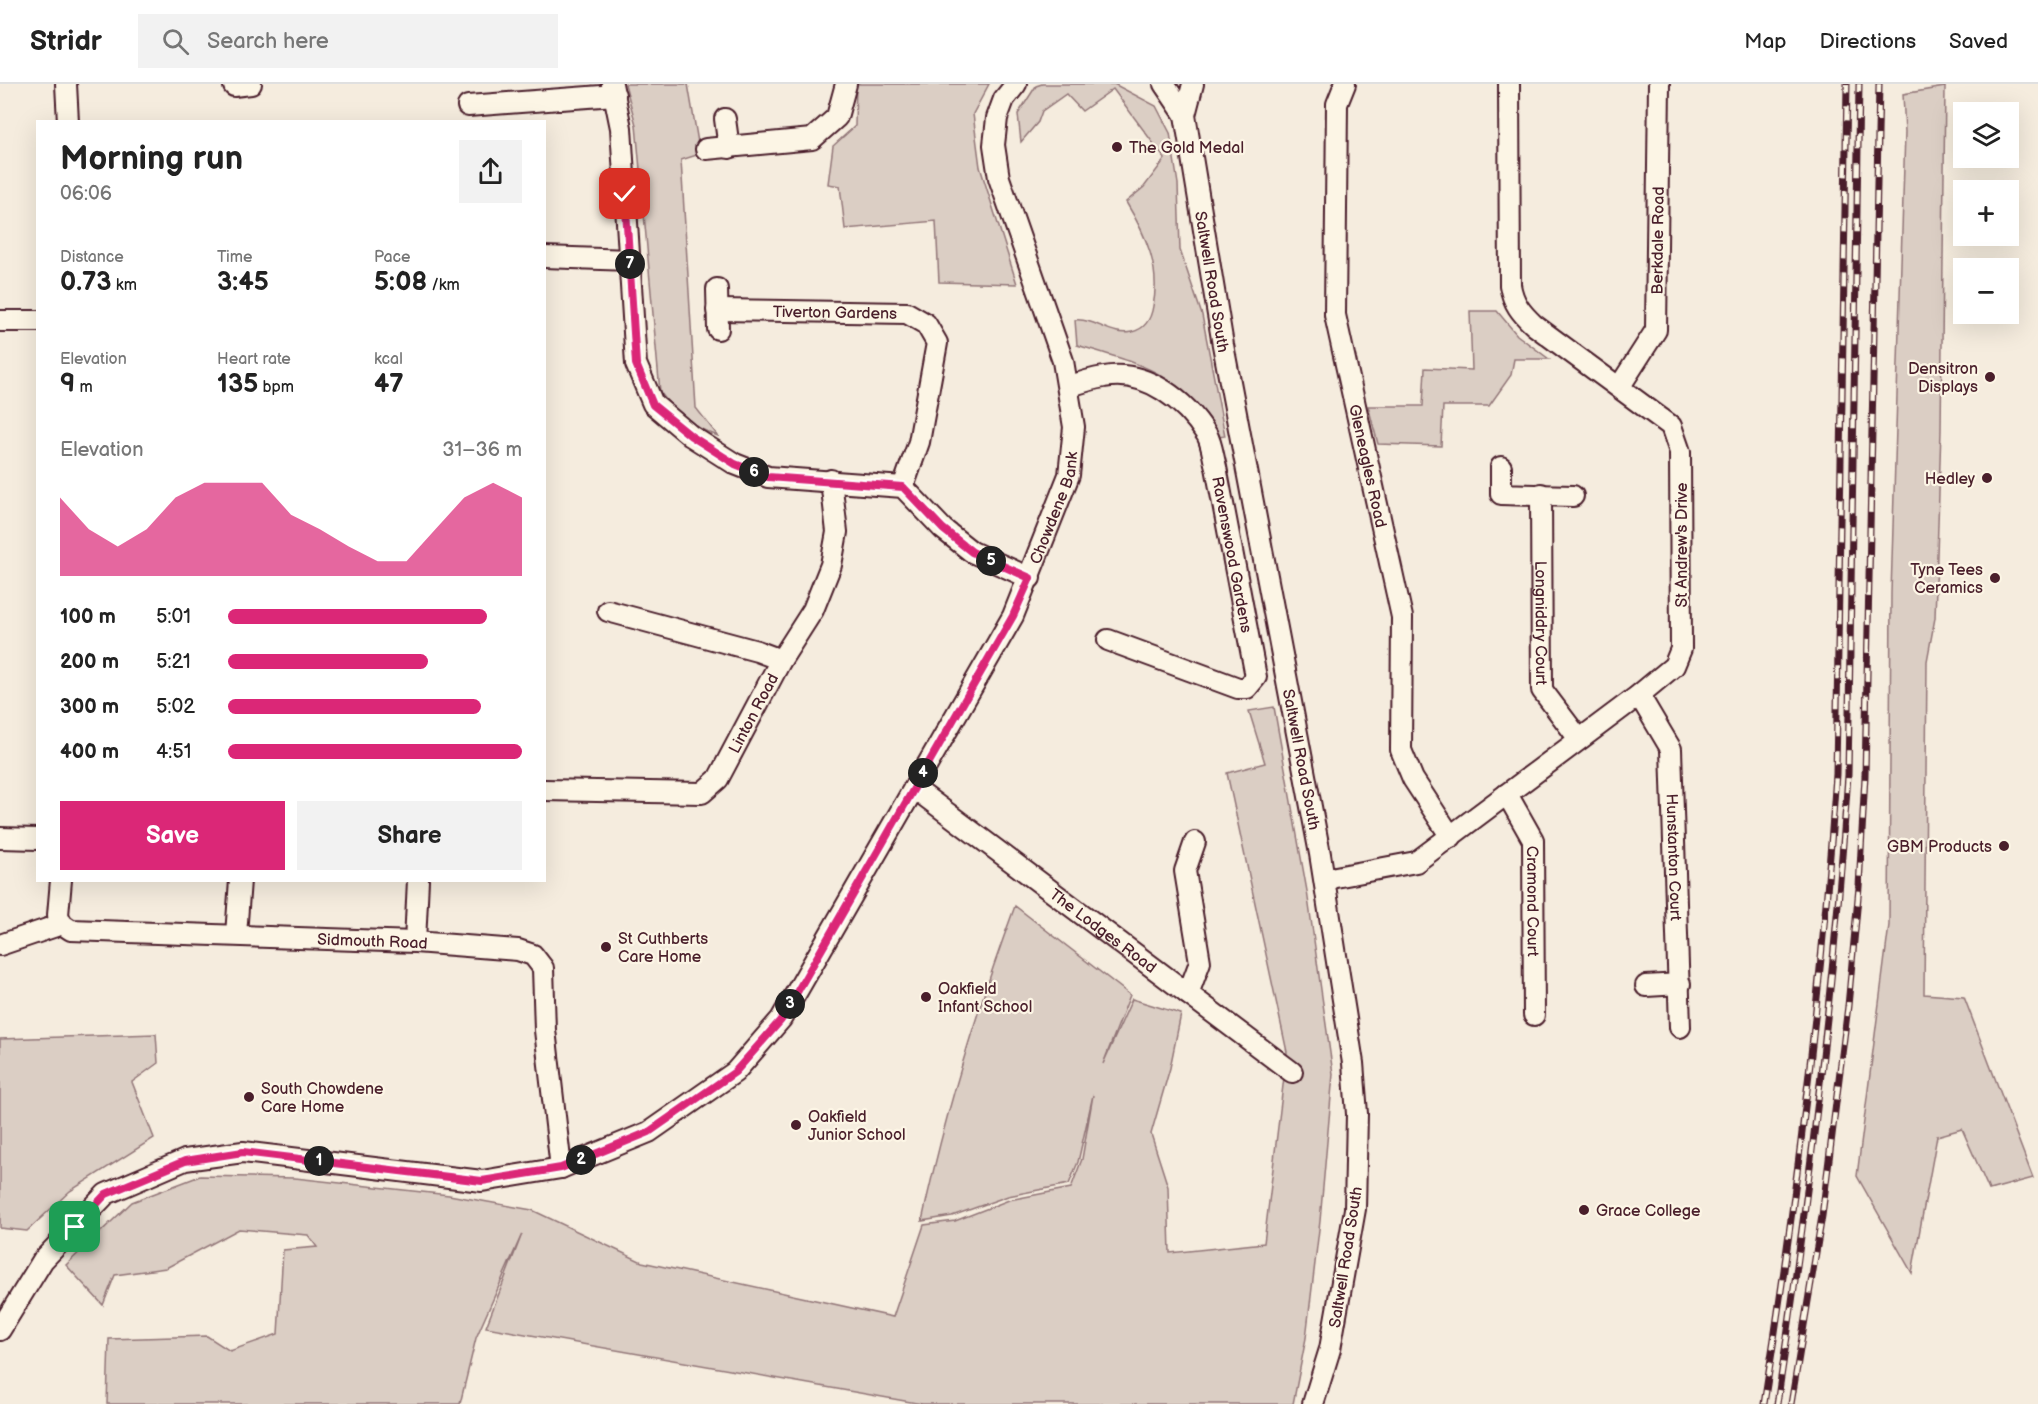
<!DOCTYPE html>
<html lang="en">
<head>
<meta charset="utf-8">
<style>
  :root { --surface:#fff; --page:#f2f2f2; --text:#222; --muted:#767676; --line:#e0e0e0; --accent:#db2777 }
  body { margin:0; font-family:"Balsamiq Sans",sans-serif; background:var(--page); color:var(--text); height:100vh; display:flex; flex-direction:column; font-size:22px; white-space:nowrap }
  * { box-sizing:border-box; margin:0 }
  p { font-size:20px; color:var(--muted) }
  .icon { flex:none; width:33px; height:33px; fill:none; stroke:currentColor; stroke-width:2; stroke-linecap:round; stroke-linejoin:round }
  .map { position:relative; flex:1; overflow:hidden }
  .panel { position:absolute; left:36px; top:36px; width:510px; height:762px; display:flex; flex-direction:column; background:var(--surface); border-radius:0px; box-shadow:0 6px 24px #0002 }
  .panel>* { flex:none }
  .tools { position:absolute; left:1953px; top:18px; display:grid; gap:12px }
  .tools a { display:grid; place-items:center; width:66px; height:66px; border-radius:0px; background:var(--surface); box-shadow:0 6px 24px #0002; font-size:30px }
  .pin { position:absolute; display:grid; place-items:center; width:51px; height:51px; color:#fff; margin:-26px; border-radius:12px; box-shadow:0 3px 9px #0006 }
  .km { position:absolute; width:30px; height:30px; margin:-15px; border-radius:50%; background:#222; color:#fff; font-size:16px; line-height:30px; text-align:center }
  .round { display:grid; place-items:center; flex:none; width:63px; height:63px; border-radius:0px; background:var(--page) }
  .summary { display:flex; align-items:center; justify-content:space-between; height:102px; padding:0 24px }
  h1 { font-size:33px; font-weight:700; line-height:45px }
  .metrics { display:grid; grid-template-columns:repeat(3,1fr); gap:9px; height:102px; padding:6px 24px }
  .metrics div { display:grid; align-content:center }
  .metrics b { font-size:26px; font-weight:700 }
  .metrics small { font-size:16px; font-weight:400 }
  .metrics p { font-size:16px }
  .chart { height:168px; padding:12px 24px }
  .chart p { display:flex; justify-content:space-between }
  .chart svg { width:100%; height:108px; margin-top:6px; fill:var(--accent); opacity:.7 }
  .cta { display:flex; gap:12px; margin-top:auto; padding:12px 24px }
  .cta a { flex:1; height:69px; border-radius:0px; background:var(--accent); color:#fff; font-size:24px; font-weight:700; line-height:69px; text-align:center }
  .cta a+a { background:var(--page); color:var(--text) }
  ul { padding:0 24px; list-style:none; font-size:20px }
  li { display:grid; grid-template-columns:96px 72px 1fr; align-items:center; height:45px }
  li i { height:15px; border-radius:8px; background:var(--accent) }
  header { display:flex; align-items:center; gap:36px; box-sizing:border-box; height:84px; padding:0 30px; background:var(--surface); border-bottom:2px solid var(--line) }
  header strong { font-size:28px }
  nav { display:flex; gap:33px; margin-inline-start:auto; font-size:21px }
  .search { width:420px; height:54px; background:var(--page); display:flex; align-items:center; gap:15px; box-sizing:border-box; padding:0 21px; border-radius:0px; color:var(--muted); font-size:22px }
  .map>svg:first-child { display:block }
</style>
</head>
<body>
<header>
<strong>Stridr</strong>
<div class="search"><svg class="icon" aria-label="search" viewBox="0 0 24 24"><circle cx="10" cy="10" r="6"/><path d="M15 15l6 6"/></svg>Search here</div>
<nav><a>Map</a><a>Directions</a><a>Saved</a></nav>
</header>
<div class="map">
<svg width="2038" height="1320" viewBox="0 0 2038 1320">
  <rect width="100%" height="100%" fill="#f5ecde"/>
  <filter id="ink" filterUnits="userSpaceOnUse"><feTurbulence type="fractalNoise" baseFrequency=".0167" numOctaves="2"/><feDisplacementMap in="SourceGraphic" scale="12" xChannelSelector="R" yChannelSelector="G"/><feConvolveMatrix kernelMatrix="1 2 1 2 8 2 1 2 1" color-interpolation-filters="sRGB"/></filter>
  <g filter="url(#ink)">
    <path fill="#dbcec4" stroke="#927678" stroke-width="1.5" d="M625 0H688L700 70 681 76 696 324 718 352C692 343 676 330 660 308L636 41Z
      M856 0H989L973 30 980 83 1017 200 939 198 936 137 845 145 840 102 828 100 833 62 855 42Z
      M1042 0H1114L1156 22 1170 49 1178 100 1180 166 1202 231 1225 352 1219 353C1175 286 1149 283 1077 261L1075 236C1095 234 1112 253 1132 248 1145 245 1151 235 1153 222 1161 184 1146 151 1126 118L1144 103 1165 75 1113 5 1082 27 1066 10 1042 27 1038 38 1021 58 1018 30 1036 2Z
      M1945 3 1941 346 1935 534 1927 577 1924 910 1964 913 2033 1094 1989 1106 1962 1045 1937 1052 1912 1189 1857 1092 1889 841 1891 509 1905 48 1903 10Z
      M1470 227H1497L1517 251 1549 275H1514L1511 291 1489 322H1443L1441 362 1378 360 1368 322H1423L1425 284 1472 286Z
      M1274 623 1307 807 1333 990 1320 1137 1306 1254 1293 1320H922L486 1243 522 1150 476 1254 460 1320H107L109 1255 207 1252 230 1267 278 1250 283 1166 317 1163 308 1151 239 1145 166 1184 115 1191 103 1221 66 1181 132 1118 200 1092 295 1094 449 1111 532 1126 642 1178 893 1233 924 1141 955 1137 1009 1116 1071 1104 1082 1075 1093 1011 1078 1078 1069 1100 1008 1112 952 1132 922 1137C945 1029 977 925 1015 822L1130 911 1103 980 1132 915 1181 930 1170 984 1151 1050 1168 1103 1170 1169 1264 1159 1287 968 1227 689 1265 679 1249 627Z
      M156 950 158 979 132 998 154 1054 70 1107 27 1147 0 1144V955Z"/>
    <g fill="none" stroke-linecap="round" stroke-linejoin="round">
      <defs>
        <g id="minor">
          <path d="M66 0 68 38"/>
          <path d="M612 0 621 44 636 280 653 320 691 352 735 380 768 393 903 403 943 445 972 468 1030 494"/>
          <path d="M1164 0 1185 31"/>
          <path id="s1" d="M1193 0 1185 31 1223 261 1320 770 1353 979 1357 1030 1355 1125 1330 1265 1313 1320"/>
          <path id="s2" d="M1345 0 1337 20 1335 231 1402 533 1401 666 1413 695 1451 753"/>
          <path d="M234 2 251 0"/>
          <path d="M468 22 615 11"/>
          <path d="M725 35 729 64"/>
          <path d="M706 65 812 55 837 33 846 0"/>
          <path d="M544 173 630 176"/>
          <path d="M717 205 718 245"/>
          <path id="s3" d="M717 226 907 229 926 240 937 259 919 358 903 403"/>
          <path d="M0 237H38"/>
          <path id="s4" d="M1620 302 1656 246 1659 0"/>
          <path id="s5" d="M1068 303C1079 299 1091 295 1104 293 1146 285 1186 317 1207 351 1212 360 1213 373 1216 383L1256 593 1247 604H1238L1108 556"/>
          <path d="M1501 383V410L1573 412"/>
          <path id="s6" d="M1541 410 1542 606 1579 655"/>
          <path d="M608 527 757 567 781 576"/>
          <path id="s7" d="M1639 611 1671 665 1680 943"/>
          <path id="s8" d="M914 704 1292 988"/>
          <path id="s9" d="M544 706 702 709 718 695 781 576 813 526 831 481 837 448 831 396"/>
          <path id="s10" d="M1507 710 1533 756 1534 931"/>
          <path d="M0 754 38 755"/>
          <path d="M1325 795 1416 778 1639 611 1674 582 1681 565 1680 368 1671 342 1534 241C1521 229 1513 219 1510 201L1509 0"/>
          <path d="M61 796 58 831 62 840"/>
          <path d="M236 851 240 796"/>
          <path d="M415 858 418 796"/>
          <path id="s11" d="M0 861 62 840 71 846 415 858 518 866 533 871 543 884 545 946 561 1084"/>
          <path d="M1646 902 1680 900"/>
          <path d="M1188 910 1200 878 1185 787 1195 758"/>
          <path id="s12" d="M0 1246 43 1176 106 1110 185 1076 243 1068 482 1097 561 1084 649 1048 735 988 781 935 1013 532 1069 391 1074 343 1063 277 999 94 994 61 997 34 1004 15 1016 0"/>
        </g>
      </defs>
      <use href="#minor" stroke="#4a1f2b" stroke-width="24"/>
      <use href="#minor" stroke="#fcf5e5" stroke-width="20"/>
      <defs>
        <path id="rail" d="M1764 1320C1797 1111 1822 901 1836 690L1847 0
          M1777 1320C1809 1111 1834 902 1848 691L1859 0
          M1791 1320 1822 1132 1848 922 1859 803 1865 692 1879 0"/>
      </defs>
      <use href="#rail" stroke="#4a1f2b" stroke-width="7"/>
      <use href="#rail" stroke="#fcf5e5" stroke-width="4.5" stroke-dasharray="14" stroke-linecap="butt"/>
    </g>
  </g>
  <g fill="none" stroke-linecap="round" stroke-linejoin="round" filter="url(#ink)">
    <defs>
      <path id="route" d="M75 1143 106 1110 185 1077 243 1068 482 1097 561 1084 649 1048 735 988 781 936 1013 532 1030 494 972 468 943 445 903 403 768 393 735 380 691 352 653 321 636 280 625 110"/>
    </defs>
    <use href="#route" stroke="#fff" stroke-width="12"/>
    <use href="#route" stroke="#db2777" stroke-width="8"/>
  </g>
  <g fill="#4a1f2b" stroke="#fcf5e5" stroke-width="2">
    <circle cx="1117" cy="63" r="6"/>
    <circle cx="1990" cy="293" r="6"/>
    <circle cx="1987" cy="394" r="6"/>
    <circle cx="1995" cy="494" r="6"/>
    <circle cx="2004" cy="762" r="6"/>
    <circle cx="606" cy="863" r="6"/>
    <circle cx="926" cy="913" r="6"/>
    <circle cx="249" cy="1013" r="6"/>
    <circle cx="796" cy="1041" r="6"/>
    <circle cx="1584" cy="1126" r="6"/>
  </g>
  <g text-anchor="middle" stroke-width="4.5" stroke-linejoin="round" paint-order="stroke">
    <g font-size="16" fill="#4a1f2b" stroke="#fcf5e5" text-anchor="start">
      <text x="1129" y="69">The Gold Medal</text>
      <text x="1978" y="290" text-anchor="end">Densitron<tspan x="1978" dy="18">Displays</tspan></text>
      <text x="1975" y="400" text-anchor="end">Hedley</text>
      <text x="1983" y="491" text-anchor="end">Tyne Tees<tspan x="1983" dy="18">Ceramics</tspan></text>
      <text x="1992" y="768" text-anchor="end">GBM Products</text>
      <text x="618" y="860">St Cuthberts<tspan x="618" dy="18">Care Home</tspan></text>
      <text x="938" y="910">Oakfield<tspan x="938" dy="18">Infant School</tspan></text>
      <text x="261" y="1010">South Chowdene<tspan x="261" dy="18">Care Home</tspan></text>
      <text x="808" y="1038">Oakfield<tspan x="808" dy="18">Junior School</tspan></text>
      <text x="1596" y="1132">Grace College</text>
    </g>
    <g font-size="16" fill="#4a1f2b" stroke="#fcf5e5">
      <text dy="6" stroke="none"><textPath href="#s4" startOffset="156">Berkdale Road</textPath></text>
      <text dy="6" stroke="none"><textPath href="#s1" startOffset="201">Saltwell Road South</textPath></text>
      <text dy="6" stroke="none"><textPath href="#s3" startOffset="118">Tiverton Gardens</textPath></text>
      <text dy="6" stroke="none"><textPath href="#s2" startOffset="387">Gleneagles Road</textPath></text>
      <text dy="6" stroke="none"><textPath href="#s12" startOffset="1490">Chowdene Bank</textPath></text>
      <text transform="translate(1681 461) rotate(-90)" y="6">St Andrew's Drive</text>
      <text dy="6" stroke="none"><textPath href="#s5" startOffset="285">Ravenswood Gardens</textPath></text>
      <text dy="6" stroke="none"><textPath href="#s6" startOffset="129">Longniddry Court</textPath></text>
      <text dy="6" stroke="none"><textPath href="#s9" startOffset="254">Linton Road</textPath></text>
      <text dy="6" stroke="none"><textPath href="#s1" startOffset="687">Saltwell Road South</textPath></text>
      <text dy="6" stroke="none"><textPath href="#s7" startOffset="171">Hunstanton Court</textPath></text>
      <text dy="6" stroke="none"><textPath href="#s10" startOffset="114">Cramond Court</textPath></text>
      <text dy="6" stroke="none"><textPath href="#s8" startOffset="237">The Lodges Road</textPath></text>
      <text dy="6" stroke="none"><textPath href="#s11" startOffset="378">Sidmouth Road</textPath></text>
      <text transform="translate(1345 1173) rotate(-81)" y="6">Saltwell Road South</text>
    </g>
  </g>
</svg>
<div class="tools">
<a><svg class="icon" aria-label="layers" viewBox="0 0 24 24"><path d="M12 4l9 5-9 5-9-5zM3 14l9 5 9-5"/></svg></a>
<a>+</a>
<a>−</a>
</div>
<div class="pin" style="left:75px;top:1143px;background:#1e9e55"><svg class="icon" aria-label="arrive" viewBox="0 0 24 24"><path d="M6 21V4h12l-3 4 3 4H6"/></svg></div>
<div class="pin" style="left:625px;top:110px;background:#d93025"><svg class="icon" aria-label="check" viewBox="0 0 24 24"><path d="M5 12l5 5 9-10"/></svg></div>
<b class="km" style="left:319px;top:1077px">1</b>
<b class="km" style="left:581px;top:1076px">2</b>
<b class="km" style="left:790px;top:920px">3</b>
<b class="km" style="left:923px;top:689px">4</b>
<b class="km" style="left:991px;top:477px">5</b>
<b class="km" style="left:754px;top:388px">6</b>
<b class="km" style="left:630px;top:180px">7</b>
<section class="panel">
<div class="summary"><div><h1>Morning run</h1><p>06:06</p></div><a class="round"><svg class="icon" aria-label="share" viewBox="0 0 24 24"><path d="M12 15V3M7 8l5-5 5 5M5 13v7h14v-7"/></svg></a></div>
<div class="metrics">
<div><p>Distance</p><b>0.73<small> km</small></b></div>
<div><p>Time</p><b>3:45</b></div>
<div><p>Pace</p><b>5:08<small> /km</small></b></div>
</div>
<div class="metrics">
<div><p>Elevation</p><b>9<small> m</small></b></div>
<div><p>Heart rate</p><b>135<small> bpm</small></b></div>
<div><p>kcal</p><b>47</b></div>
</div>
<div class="chart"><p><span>Elevation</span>31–36 m</p>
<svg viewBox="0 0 160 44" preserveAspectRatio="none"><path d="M0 44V12L10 25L20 32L30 25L40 12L50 6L60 6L70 6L80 19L90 25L100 32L110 38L120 38L130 25L140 12L150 6L160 12V44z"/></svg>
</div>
<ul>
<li><b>100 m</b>5:01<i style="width:88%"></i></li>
<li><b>200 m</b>5:21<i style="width:68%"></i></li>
<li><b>300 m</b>5:02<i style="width:86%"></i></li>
<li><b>400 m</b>4:51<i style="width:100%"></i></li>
</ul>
<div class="cta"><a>Save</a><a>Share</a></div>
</section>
</div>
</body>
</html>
